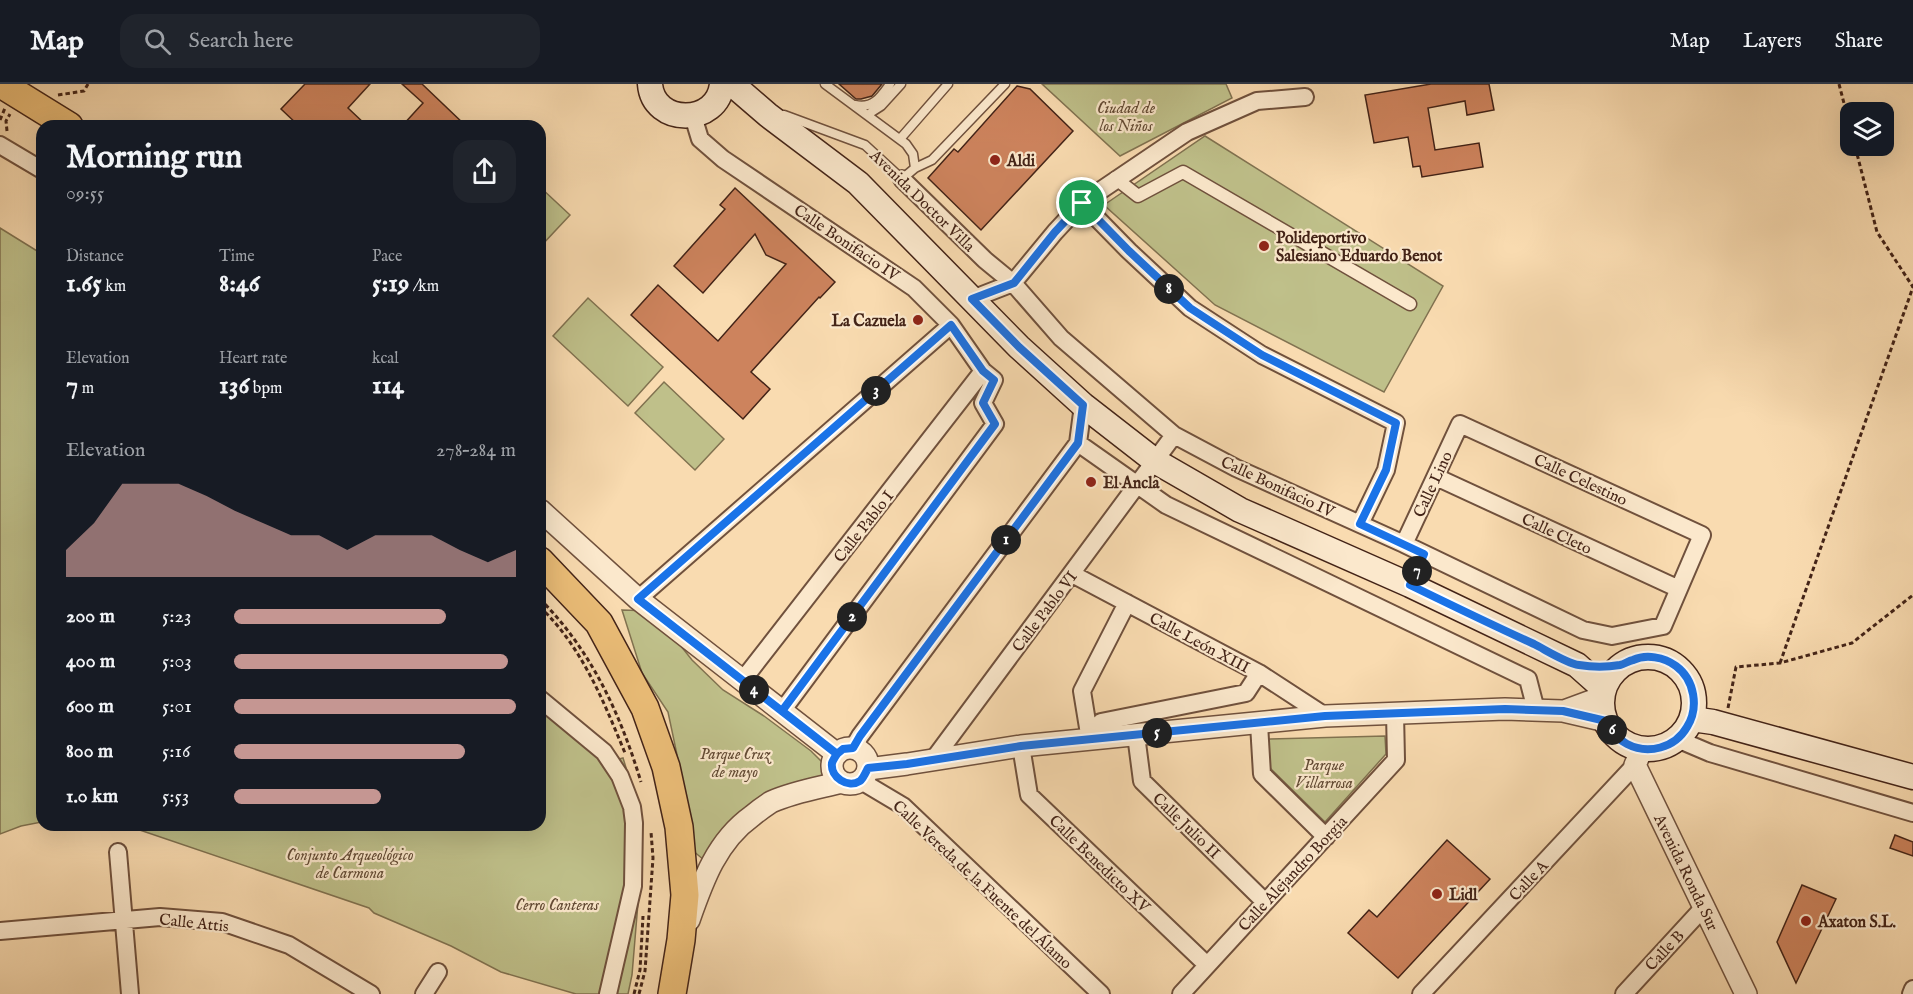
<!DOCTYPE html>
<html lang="en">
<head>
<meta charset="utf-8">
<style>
  :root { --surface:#171b24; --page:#20242c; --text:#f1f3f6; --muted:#9ea1a6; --line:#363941; --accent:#c59692 }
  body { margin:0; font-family:"IM FELL English",serif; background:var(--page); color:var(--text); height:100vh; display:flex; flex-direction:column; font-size:22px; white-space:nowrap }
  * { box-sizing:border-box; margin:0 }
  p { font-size:20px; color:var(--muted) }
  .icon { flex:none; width:33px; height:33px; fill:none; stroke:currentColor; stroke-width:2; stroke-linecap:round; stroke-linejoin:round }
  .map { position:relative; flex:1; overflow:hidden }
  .panel { position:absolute; left:36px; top:36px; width:510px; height:711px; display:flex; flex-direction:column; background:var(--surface); border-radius:18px; box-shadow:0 6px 24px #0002 }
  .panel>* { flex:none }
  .controls { position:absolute; left:1840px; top:18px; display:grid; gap:12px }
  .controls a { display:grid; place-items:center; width:54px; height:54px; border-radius:12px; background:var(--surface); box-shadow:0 6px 24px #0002; font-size:30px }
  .pin { position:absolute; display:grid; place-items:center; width:51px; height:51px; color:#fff; margin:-26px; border:3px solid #fff; border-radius:50%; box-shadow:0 2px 6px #0007 }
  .km { position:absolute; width:30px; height:30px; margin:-15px; border-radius:50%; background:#222; color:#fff; font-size:16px; line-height:30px; text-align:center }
  .round { display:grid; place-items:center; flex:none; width:63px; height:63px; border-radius:18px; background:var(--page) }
  .head { display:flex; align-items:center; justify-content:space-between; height:102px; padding:0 30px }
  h1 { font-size:33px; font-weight:700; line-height:45px }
  .stats { display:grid; grid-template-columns:repeat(3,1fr); gap:9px; height:102px; padding:6px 30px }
  .stats div { display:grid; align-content:center }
  .stats b { font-size:26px; font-weight:700 }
  .stats small { font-size:16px; font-weight:400 }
  .stats p { font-size:16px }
  .chart { height:168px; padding:12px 30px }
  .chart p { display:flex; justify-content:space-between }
  .chart svg { width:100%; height:108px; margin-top:6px; fill:var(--accent); opacity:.7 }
  ul { padding:0 30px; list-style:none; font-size:20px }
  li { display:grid; grid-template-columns:96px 72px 1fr; align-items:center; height:45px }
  li i { height:15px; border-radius:8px; background:var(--accent) }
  header { display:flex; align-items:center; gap:36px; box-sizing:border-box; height:84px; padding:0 30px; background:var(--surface); border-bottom:2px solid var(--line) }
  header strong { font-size:28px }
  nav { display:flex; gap:33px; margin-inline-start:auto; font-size:21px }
  .search { width:420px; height:54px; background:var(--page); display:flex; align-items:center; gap:15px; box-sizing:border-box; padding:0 21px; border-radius:18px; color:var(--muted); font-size:22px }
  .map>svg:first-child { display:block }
</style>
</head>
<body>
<header>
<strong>Map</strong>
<div class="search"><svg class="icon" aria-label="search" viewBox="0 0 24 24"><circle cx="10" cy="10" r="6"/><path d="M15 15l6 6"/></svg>Search here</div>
<nav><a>Map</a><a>Layers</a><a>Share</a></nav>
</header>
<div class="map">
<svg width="1913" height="910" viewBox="0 0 1913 910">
  <rect width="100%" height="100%" fill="#f9dbb0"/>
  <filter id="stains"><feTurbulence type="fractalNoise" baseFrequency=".00333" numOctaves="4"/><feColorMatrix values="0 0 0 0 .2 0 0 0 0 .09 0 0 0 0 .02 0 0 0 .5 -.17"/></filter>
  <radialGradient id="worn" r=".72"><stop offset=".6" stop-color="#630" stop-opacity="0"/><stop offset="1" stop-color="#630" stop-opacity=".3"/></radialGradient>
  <path fill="#bfc08a" stroke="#817250" stroke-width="1.5" d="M1042 0H1226L1232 14 1120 72Z
    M1205 52 1443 202 1384 308 1215 221 1104 121Z
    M540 103 570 131 540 163Z
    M0 144 42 170V738L21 742 0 750Z
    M588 214 663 283 628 322 553 252Z
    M664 298 724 355 695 386 635 329Z
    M622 526 653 527 692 576 723 606 764 632 811 667 842 698 744 738 710 781 680 756 687 718 668 628 642 589Z
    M540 621 612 677 623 674 632 703 642 771 632 891 628 910H576L501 888 451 862 374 829 369 824 125 741H540Z
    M1385 652 1386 670 1325 738 1267 681 1269 655Z"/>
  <path fill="#cd835d" stroke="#432317" stroke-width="1.5" d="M305 0H370L348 24 367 42H299L281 25Z
    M402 0H422L466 42H402L423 19Z
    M839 0H882L872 12 861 15H856Z
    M1431 0H1489L1494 26 1467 31 1465 17 1428 24 1435 66 1479 59 1483 83 1422 93 1420 82 1413 83 1408 53 1374 59 1365 11Z
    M1017 2 1030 5 1073 47 981 146 928 94 954 65 958 68Z
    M735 104 835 198 820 214 819 213 751 288 770 305 743 335 631 231 658 201 718 257 786 180 766 171 755 150 703 209 674 182 725 125 720 121Z
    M1895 751 1913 758V772L1890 764Z
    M1447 756 1490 795 1398 894 1348 849 1369 826 1377 833Z
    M1802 801 1836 815 1796 899 1777 858Z"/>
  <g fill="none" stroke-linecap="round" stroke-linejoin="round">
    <defs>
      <path id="service" d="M825 0 906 60 913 70 915 84
        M855 21C873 25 881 13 890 0
        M784 31 865 61 902 95 915 84 932 76 1005 0
        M867 31 881 22 901 0
        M900 55 948 0"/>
      <path id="pedestrian" d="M1115 94 1138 112 1183 88 1410 220"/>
      <path id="minor" d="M693 32 700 55 723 75 914 204 951 241 983 287 994 296 983 319 995 340 782 627
        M0 61 42 86
        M902 95 985 176 1013 199 1061 254 1174 351 1236 384 1404 460 1583 546 1612 552 1663 542 1702 451 1460 340 1404 460
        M1082 119 1129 167 1190 224 1262 271 1396 339 1386 386 1360 440
        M972 215 1013 199 1055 148 1082 119 1187 48 1257 17 1305 13
        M1083 321 1078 359 1166 421 1528 595 1536 626
        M1436 393 1679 505
        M1072 490 1259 589 1325 632
        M1410 501 1424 470
        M638 515 951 241
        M742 597 983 287
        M540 615 604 668 620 692 632 723 634 739 633 802 608 910
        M1259 640 1262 690 1326 753
        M1136 651 1142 697 1265 818
        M1677 655 1710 669 1913 729
        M1090 656 1101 638 1246 609 1259 589
        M1090 656 1082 607 1127 519
        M1021 662 1029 711 1207 881
        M853 664 860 652 1078 359
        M933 676 1174 351
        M861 697 903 722 1101 910
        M118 768 130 910
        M0 847 160 833 222 838 289 861 371 910
        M424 910 438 888
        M1181 910 1396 676 1395 629
        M1421 910 1635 681
        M1624 910 1704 823
        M1911 910 1913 905"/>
      <path id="tertiary" d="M540 426 638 515 837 670
        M1564 627 1602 613
        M832 682a18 18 0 1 1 36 0a18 18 0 1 1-36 0Z
        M1642 665 1635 681 1746 910
        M868 685 907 680 1021 662 1325 632 1505 625 1563 627 1606 637
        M689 836C703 796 717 757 752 732 758 727 765 722 771 718 793 708 818 704 842 698"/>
      <path id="secondary" d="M650 0C653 42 718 42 722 0
        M732 0 768 31 858 99 1019 263 1083 321 1155 377 1240 426 1410 501 1577 581 1604 605
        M1602 619a46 46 0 1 1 92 0a46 46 0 1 1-92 0Z
        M1692 635 1713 638 1913 693"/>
      <path id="trunk" d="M1 0 69 42
        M540 477 599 539 645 624 666 683 679 743 685 811 681 856 672 910"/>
    </defs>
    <use href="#service" stroke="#70513d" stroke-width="11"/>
    <use href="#pedestrian" stroke="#70513d" stroke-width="15"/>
    <use href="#minor" stroke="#70513d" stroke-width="20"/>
    <use href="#tertiary" stroke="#70513d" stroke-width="24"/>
    <use href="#secondary" stroke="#432317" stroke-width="27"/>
    <use href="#trunk" stroke="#432317" stroke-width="30"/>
    <path stroke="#432317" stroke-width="3" stroke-dasharray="4.5 3" stroke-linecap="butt" d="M1839 0 1851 46
      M58 11 84 7 88 0
      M0 36 5 24
      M7 47 6 37 10 30
      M540 515C591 566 620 629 641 698
      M540 523C582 563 603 616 625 669
      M1780 579 1913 203 1877 148 1855 62
      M1728 624 1736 583 1780 579 1852 559 1913 511
      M634 910 640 886 643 832
      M639 910 645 887 653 774 651 748"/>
    <use href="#service" stroke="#fbe8cc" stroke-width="8"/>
    <use href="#pedestrian" stroke="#fbe8cc" stroke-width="12"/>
    <use href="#minor" stroke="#fbe8cc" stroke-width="16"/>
    <use href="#tertiary" stroke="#fbe8cc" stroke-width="21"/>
    <use href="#secondary" stroke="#fbe8cc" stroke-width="24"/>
    <use href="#trunk" stroke="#ecbe78" stroke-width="27"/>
  </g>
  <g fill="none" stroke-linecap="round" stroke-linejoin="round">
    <defs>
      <path id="route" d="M1082 119 1055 148 1014 199 972 215 1019 263 1083 321 1078 359 860 652 853 664 843 665 837 670 782 627 995 340 983 319 994 296 983 287 951 241 638 515 837 670C835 673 833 676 832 679 830 693 848 705 860 697 863 695 866 688 868 684L907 680 1021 662 1325 632 1505 625 1563 627 1606 637C1611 646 1617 655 1627 660 1648 671 1675 664 1687 643 1699 624 1695 596 1676 582 1664 573 1646 570 1633 576 1628 577 1625 580 1620 581 1608 583 1591 583 1579 581 1566 579 1546 566 1534 560 1492 541 1451 521 1410 501L1424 470 1360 440 1386 386 1396 339 1262 271 1190 224 1129 167 1082 119"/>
    </defs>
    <use href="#route" stroke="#fff" stroke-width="12"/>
    <use href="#route" stroke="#1a73e8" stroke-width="8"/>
  </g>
  <g fill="#8f2418" stroke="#fbe8cc" stroke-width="2">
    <circle cx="995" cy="76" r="6"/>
    <circle cx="1264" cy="162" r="6"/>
    <circle cx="918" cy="236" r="6"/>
    <circle cx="1091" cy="398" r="6"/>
    <circle cx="1437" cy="810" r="6"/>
    <circle cx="1806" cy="837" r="6"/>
  </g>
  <g text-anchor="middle" stroke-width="4.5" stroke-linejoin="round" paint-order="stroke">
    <g font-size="16" font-style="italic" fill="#624a34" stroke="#fbe8cc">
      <text x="1126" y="29">Ciudad de<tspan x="1126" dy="18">los Niños</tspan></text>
      <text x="735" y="675">Parque Cruz<tspan x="735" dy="18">de mayo</tspan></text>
      <text x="1324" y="686">Parque<tspan x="1324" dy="18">Villarrosa</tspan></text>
      <text x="350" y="776">Conjunto Arqueológico<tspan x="350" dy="18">de Carmona</tspan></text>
      <text x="557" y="826">Cerro Canteras</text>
    </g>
    <g font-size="16" font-weight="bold" fill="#432317" stroke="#fbe8cc" text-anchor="start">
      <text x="1007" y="82">Aldi</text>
      <text x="1276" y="159">Polideportivo<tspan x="1276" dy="18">Salesiano Eduardo Benot</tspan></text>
      <text x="906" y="242" text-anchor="end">La Cazuela</text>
      <text x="1103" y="404">El Ancla</text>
      <text x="1449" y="816">Lidl</text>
      <text x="1818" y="843">Axaton S.L.</text>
    </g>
    <g font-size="16" fill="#432317" stroke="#fbe8cc">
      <text transform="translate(923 116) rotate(44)" y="6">Avenida Doctor Villa</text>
      <text transform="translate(847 158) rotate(34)" y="6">Calle Bonifacio IV</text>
      <text transform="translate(1581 395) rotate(25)" y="6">Calle Celestino</text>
      <text transform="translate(1432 400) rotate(-65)" y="6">Calle Lino</text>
      <text transform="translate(1278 402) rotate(25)" y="6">Calle Bonifacio IV</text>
      <text transform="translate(863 442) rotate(-52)" y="6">Calle Pablo I</text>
      <text transform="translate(1557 449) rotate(25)" y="6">Calle Cleto</text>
      <text transform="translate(1044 527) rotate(-53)" y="6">Calle Pablo VI</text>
      <text transform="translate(1200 558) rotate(28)" y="6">Calle León XIII</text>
      <text transform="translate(1187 741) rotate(44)" y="6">Calle Julio II</text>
      <text transform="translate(1100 779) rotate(44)" y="6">Calle Benedicto XV</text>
      <text transform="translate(1687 788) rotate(64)" y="6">Avenida Ronda Sur</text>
      <text transform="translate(1292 789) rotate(-47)" y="6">Calle Alejandro Borgia</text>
      <text transform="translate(1528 796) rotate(-47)" y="6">Calle A</text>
      <text transform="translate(983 800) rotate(43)" y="6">Calle Vereda de la Fuente del Álamo</text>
      <text transform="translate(194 838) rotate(6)" y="6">Calle Attis</text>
      <text transform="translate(1664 866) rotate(-47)" y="6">Calle B</text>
    </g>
  </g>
  <rect width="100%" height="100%" filter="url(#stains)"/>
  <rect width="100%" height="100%" fill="url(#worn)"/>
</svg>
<div class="controls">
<a><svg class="icon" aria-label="layers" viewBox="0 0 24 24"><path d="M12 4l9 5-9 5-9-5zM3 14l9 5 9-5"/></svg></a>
</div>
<div class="pin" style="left:1082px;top:119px;background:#1e9e55"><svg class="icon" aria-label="arrive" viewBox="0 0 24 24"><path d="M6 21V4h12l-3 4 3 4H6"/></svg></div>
<b class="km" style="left:1006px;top:456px">1</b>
<b class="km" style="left:852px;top:533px">2</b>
<b class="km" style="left:876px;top:307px">3</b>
<b class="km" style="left:754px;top:606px">4</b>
<b class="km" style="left:1157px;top:649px">5</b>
<b class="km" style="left:1612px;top:646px">6</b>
<b class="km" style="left:1417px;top:487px">7</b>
<b class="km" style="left:1169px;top:205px">8</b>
<section class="panel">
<div class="head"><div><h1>Morning run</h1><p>09:55</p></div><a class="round"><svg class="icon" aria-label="share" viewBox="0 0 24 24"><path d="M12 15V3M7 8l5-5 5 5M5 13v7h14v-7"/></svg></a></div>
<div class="stats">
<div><p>Distance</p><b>1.65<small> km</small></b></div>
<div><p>Time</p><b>8:46</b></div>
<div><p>Pace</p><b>5:19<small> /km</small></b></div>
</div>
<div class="stats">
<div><p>Elevation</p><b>7<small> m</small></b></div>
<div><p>Heart rate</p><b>136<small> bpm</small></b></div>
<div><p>kcal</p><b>114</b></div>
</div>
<div class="chart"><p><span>Elevation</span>278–284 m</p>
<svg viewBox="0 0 160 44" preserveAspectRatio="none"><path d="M0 44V33L10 22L20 6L30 6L40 6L50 11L60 17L70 22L80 27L90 27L100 33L110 27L120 27L130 27L140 33L150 38L160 33V44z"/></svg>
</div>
<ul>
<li><b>200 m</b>5:23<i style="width:75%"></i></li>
<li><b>400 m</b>5:03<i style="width:97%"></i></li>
<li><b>600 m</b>5:01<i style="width:100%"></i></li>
<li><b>800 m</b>5:16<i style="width:82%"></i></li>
<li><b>1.0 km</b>5:53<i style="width:52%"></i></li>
</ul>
</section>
</div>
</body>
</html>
